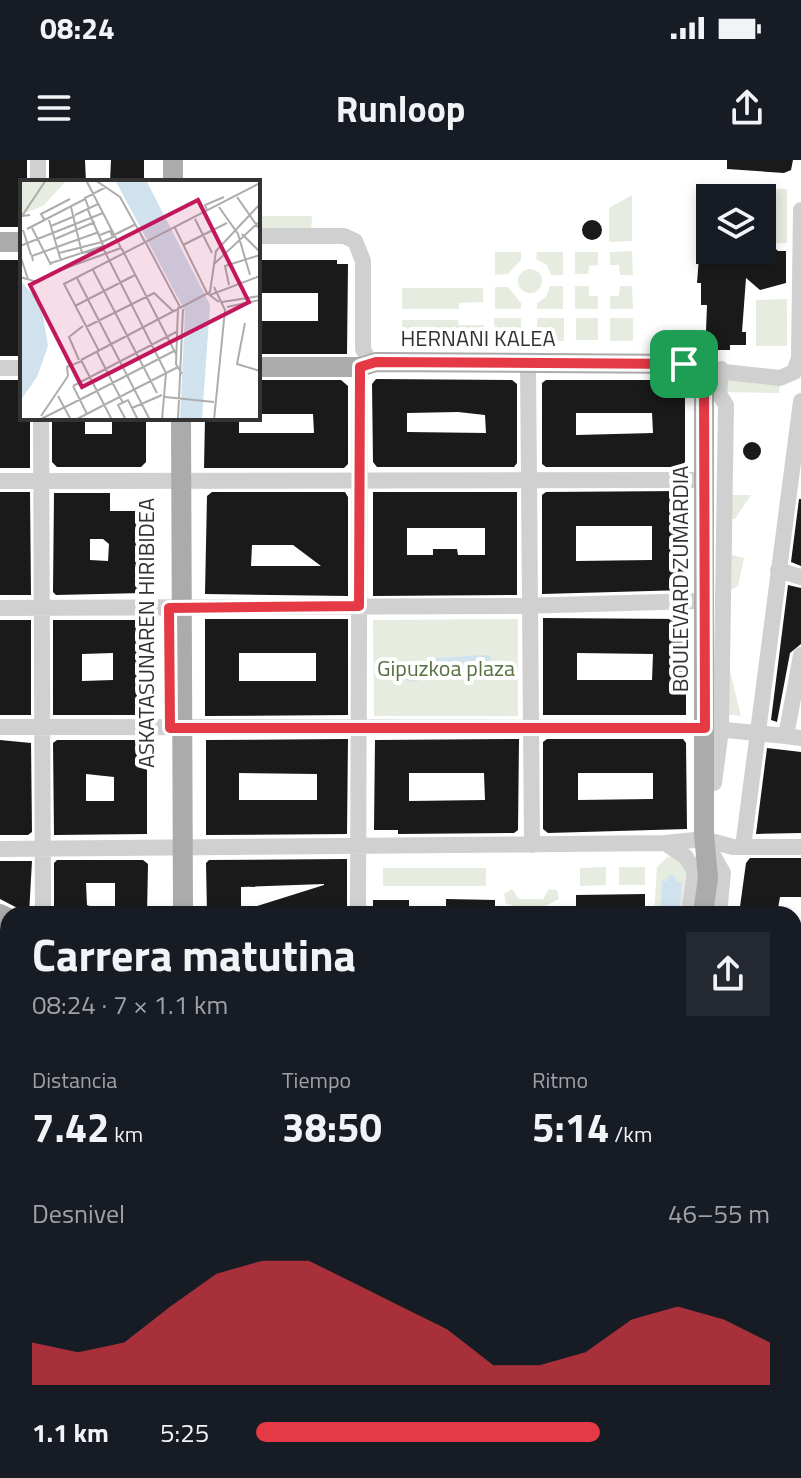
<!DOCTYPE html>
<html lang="es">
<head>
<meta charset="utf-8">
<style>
  :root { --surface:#171b24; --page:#242831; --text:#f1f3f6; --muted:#9ea1a6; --accent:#e63946 }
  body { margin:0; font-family:"Titillium Web",sans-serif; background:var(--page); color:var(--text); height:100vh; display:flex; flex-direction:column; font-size:30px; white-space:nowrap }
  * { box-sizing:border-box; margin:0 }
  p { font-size:26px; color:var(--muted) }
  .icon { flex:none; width:44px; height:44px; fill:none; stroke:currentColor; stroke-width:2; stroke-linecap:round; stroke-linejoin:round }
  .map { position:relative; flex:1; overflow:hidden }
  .details { position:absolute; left:0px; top:746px; width:802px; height:572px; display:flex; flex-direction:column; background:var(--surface); border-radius:24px 24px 0 0; box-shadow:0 4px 12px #0003 }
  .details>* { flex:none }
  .tools { position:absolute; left:696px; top:24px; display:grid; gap:16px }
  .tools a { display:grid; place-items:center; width:80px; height:80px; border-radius:0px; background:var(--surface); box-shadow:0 4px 12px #0003; font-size:40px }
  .pin { position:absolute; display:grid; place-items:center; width:68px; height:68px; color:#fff; margin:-34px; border-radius:16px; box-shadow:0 4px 12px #0006 }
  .round { display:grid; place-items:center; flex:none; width:84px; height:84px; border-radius:0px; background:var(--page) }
  .head { display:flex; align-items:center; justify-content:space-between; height:136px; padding:0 32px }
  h1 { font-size:44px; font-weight:700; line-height:60px }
  .stats { display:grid; grid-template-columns:repeat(3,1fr); gap:12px; height:136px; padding:8px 32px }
  .stats div { display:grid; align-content:center }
  .stats b { font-size:40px; font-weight:700 }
  .stats small { font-size:22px; font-weight:400 }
  .stats p { font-size:22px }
  .chart { height:224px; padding:16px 32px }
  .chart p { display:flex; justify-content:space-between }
  .chart svg { width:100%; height:144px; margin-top:8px; fill:var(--accent); opacity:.7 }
  ul { padding:0 32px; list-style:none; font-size:26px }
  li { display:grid; grid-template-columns:128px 96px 1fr; align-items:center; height:60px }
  li i { height:20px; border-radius:10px; background:var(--accent) }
  .status { display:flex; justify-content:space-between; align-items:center; height:56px; padding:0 40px; background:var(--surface); direction:ltr }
  .status svg { height:22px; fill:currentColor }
  header { display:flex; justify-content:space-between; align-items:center; height:104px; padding:0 32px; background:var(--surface); font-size:36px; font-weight:700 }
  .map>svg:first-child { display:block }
</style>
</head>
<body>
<div class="status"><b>08:24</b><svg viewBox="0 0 49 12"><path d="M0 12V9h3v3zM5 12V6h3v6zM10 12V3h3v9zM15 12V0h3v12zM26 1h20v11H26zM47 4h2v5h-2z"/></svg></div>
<header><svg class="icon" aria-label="menu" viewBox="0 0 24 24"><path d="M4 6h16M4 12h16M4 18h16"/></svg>Runloop<svg class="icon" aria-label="share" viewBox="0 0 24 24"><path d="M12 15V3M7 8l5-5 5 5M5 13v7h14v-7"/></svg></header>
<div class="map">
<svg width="801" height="1318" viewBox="0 0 801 1318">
  <rect width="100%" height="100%" fill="#fff"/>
  <path fill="#e6ecdf" d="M756 29H787V83H762V38H756Z
    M632 35V81L609 82V48Z
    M258 56H312L311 71H258Z
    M632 91 633 115H620L619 105H610V92Z
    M495 92H521V100L508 114 495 115Z
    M537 92H563V115H551L547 105 536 99Z
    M575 92H598V105L589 106 588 114H575Z
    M518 121a12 12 0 1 1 24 0a12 12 0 1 1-24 0Z
    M550 126H563V149H537V143L546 137Z
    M575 126H589V136H598V149H575Z
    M620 126H632L633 149H610V136H619Z
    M495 127H508L521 143V149H495Z
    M402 128H483V142L459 143V149H402Z
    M787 139V186H756V140Z
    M494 158H521V181H495Z
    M537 158H564V181H537Z
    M576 158H598V180H576Z
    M610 158H633V181H610Z
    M402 160H458L459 165H484V181H402Z
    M724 214 780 223 779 233 724 232Z
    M727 335H751L735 359H727Z
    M725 393 744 398 738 426 725 433Z
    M518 459V556H374L373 460Z
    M724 508 730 511 741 556 725 554Z
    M674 696 689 708 686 754H654L657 707 667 697Z
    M606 707V725L580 726V708Z
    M619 707H645V725H619Z
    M383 708H486V726H383Z
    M512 729 519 739H543L549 729 557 730 559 739 545 746V751L555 754H509L512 745 506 743 504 734Z
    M8 1176V1222L0 1219V1184Z"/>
  <path fill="#cfe2ee" d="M481 495 491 496 486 511 468 502 431 504 421 520 411 522 401 517 398 507 403 503 422 504 427 499Z
    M669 715H674L677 722H682L680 747H676L675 754H665V746H661L662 721H667Z
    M0 830 8 834V1018L0 1013Z
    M794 889H801V1056L794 1055Z"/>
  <path fill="#1a1a1a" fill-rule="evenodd" d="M0 0H27V22H22V67H0Z
    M49 0H85L86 22H49Z
    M111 0H144V22H110Z
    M727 0H793L791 10 784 13 727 9Z
    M716 27 747 29V38H710V44H700L701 29Z
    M582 70a10 10 0 1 1 20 0a10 10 0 1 1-20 0Z
    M701 70H710V90H762V85L771 84 778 91H786V123L760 130 746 118 742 172H746V185H730V190H718V185H701V172L706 171 707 145H701V123H697Z
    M0 100H22V196H0Z
    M258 100H337V104H348L347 194H258V161H318V133H258Z
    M376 219 512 220 517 224V303L514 307H377L373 302 372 224ZM458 252 485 255 486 273 407 272V253Z
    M0 220H22V258H30V308H0Z
    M258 220H341L348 226V304L344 308H204L205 258H239V273H314L313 254H258Z
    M546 220H681L685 224V302L681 307H546L542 304V223ZM576 253H652L653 273 576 275Z
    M52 258H85V274H112V258H146V302L141 307H57L52 302Z
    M743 291a9 9 0 1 1 18 0a9 9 0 1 1-18 0Z
    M682 331 686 336V430L542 434V335L546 332ZM576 366H652V400L576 401Z
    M0 332H30L31 435H0Z
    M212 332H345L348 337V436L205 434 207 336ZM252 385H293L321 406H251Z
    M373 332H517V435L373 436ZM407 368H485V395H458L457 389H433V395H407Z
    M54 333H110V351H146L144 433 56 435 53 432ZM90 379H103L109 384 108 401 90 400Z
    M799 339H801V406L791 402Z
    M788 425 801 428V484L790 493 777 562 771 560Z
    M543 458 681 459 686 463V555H543ZM577 493 653 494 652 520H577Z
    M205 459H348V555L205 556ZM239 493H316V521H239Z
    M0 460H31V555H0Z
    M53 460H139L145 466V555H53ZM113 493V520L82 521V494Z
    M344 579H348L347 674 206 675V580ZM239 613 317 614V640H239Z
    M519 579 518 670 514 673 398 674V670H374L375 580ZM409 613H484L485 640 409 641Z
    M547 579H683L686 583 687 669 548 673 543 669V582ZM578 613H653V639L578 640Z
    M0 580 31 583 32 672 28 675H0Z
    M57 580H147V674L54 675 53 583ZM86 614 114 617V641H86Z
    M767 588 801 592V673L756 674Z
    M750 698H801V737H780L777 754H739L746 703Z
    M347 699V751L207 754 206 703 209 700ZM324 724V725L241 751V727Z
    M57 700H143L148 704 147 754H115V723H86L87 745 109 754H54V703Z
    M0 701H32L29 754 0 739Z
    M645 734V754H576V735Z
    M446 739 495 740V754H446Z
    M373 740H409V754H373Z"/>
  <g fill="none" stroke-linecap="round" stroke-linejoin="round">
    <path stroke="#d0d0d0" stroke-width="16" d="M38 0V22
      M258 76H344L355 81 363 101V189L368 199 376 202
      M528 202 532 685
      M0 208H22
      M697 209 780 218 794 212 799 198 801 50
      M41 258 43 754
      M0 321 704 320
      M778 410 801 417
      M0 448 520 446 697 441
      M801 495 786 576 801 578
      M0 567 705 568 786 576
      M714 623 721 570 726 245 719 234 721 209
      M705 681 723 713 719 754
      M665 683 686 697 695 712
      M735 687H801
      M743 687 801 241
      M0 689 665 683 704 679 733 687
      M358 754 360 207
      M689 754 695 712 708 693
      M794 859H801
      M0 1305 8 1275
      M373 1310 375 1318
      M298 1312 305 1318
      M25 1318 27 1310
      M563 1318V1310"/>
    <path stroke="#ababab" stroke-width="20" d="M173 0V22
      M0 82H22
      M258 207H360L376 202 687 204 697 209 704 220V674L708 718 703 754
      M181 258 183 754
      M0 754 8 758
      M0 808 8 812
      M0 1127 8 1132
      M444 1310 447 1318
      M692 1310V1318
      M707 1310V1318
      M154 1318 155 1310"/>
  </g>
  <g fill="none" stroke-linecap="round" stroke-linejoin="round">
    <defs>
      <path id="route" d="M376 202 687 204 697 209 704 220 705 568H170L169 448 359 446 360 207Z"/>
    </defs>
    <use href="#route" stroke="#fff" stroke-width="16"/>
    <use href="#route" stroke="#e63946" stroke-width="10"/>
  </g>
  <g text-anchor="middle" stroke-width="8" stroke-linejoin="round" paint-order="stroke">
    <g font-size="22" fill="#333" stroke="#fff">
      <text x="478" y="186">HERNANI KALEA</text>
      <text transform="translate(680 419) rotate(-90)" y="8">BOULEVARD ZUMARDIA</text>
      <text transform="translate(146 473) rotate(-90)" y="8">ASKATASUNAREN HIRIBIDEA</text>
    </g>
    <g font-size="22" fill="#56703f" stroke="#fff">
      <text x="446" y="516">Gipuzkoa plaza</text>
    </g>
  </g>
  <g transform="translate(20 20)">
    <rect width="240" height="240" fill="#fff"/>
    <path d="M0 0H47L23 26 2 34Z" fill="#e6ecdf"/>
    <path d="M95 0H126L190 125 182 240H160L165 131ZM0 100 21 124 28 166 17 197 0 221Z" fill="#cfe2ee"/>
    <path fill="none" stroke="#adadad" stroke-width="2" d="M66 0 102 70M75 0 100 17 125 62M217 17 240 50M51 27 62 73M199 27 218 54 230 95M69 29 65 18 86 7M68 30 83 65M187 30 185 25 204 17M10 35 2 36 26 0M55 35 78 24M175 39 192 73M29 40 41 81M25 41 21 34 50 19M31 46 55 36M12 48 31 85M155 48 187 113 199 122M7 49 65 19M3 50 11 75M222 54 240 72M80 55 90 51 93 57 82 62M92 56 116 44M35 59 75 42M126 63 160 127M163 65 207 43M0 66 83 33M102 69 156 174M84 70 146 193M39 73 82 62M0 75 8 99M13 81 12 76 79 52M31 83 83 66 84 70 62 73M194 84 240 41M73 90 137 213M35 92 101 68M0 97 17 102 35 93M57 98 130 240M209 105 205 86 240 75M194 107 205 130 194 240M190 115 240 96M202 122 240 116M55 126 115 95M158 127 156 184 162 194M207 127 240 120M225 143 217 184 240 191M66 147 134 113 153 131M79 171 44 104 240 3M77 172 103 223M59 180 49 157 63 146M61 180 190 112 196 71 240 24M61 180 92 240M48 196 47 187 62 181M53 206 158 151M53 206 67 234M77 211 154 171M38 216 51 240M145 217 194 222M84 225 158 187M112 228 142 215M21 236 48 196M19 240 77 211M55 240 84 225M106 240 98 225 108 220 118 240M142 240 146 193M158 240 163 129"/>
    <path fill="#c2185b" fill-opacity="0.15" stroke="#c2185b" stroke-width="4" d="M178 20 229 122 62 207 10 105Z"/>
    <rect width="240" height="240" fill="none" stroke="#333" stroke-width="4"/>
  </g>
</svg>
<div class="tools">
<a><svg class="icon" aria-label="layers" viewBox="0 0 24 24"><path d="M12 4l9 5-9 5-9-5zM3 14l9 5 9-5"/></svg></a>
</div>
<div class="pin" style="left:684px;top:204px;background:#1e9e55"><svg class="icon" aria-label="arrive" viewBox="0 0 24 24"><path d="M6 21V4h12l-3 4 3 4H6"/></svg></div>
<section class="details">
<div class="head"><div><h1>Carrera matutina</h1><p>08:24 · 7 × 1.1 km</p></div><a class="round"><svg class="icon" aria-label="share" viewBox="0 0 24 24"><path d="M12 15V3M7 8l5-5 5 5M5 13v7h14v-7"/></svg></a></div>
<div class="stats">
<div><p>Distancia</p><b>7.42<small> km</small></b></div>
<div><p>Tiempo</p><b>38:50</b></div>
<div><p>Ritmo</p><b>5:14<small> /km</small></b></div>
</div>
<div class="chart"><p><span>Desnivel</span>46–55 m</p>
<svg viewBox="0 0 160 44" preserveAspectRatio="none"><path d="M0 44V31L10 34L20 31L30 20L40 10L50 6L60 6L70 13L80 20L90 27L100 38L110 38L120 34L130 24L140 20L150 24L160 31V44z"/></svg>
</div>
<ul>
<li><b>1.1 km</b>5:25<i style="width:67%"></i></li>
</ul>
</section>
</div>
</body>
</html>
